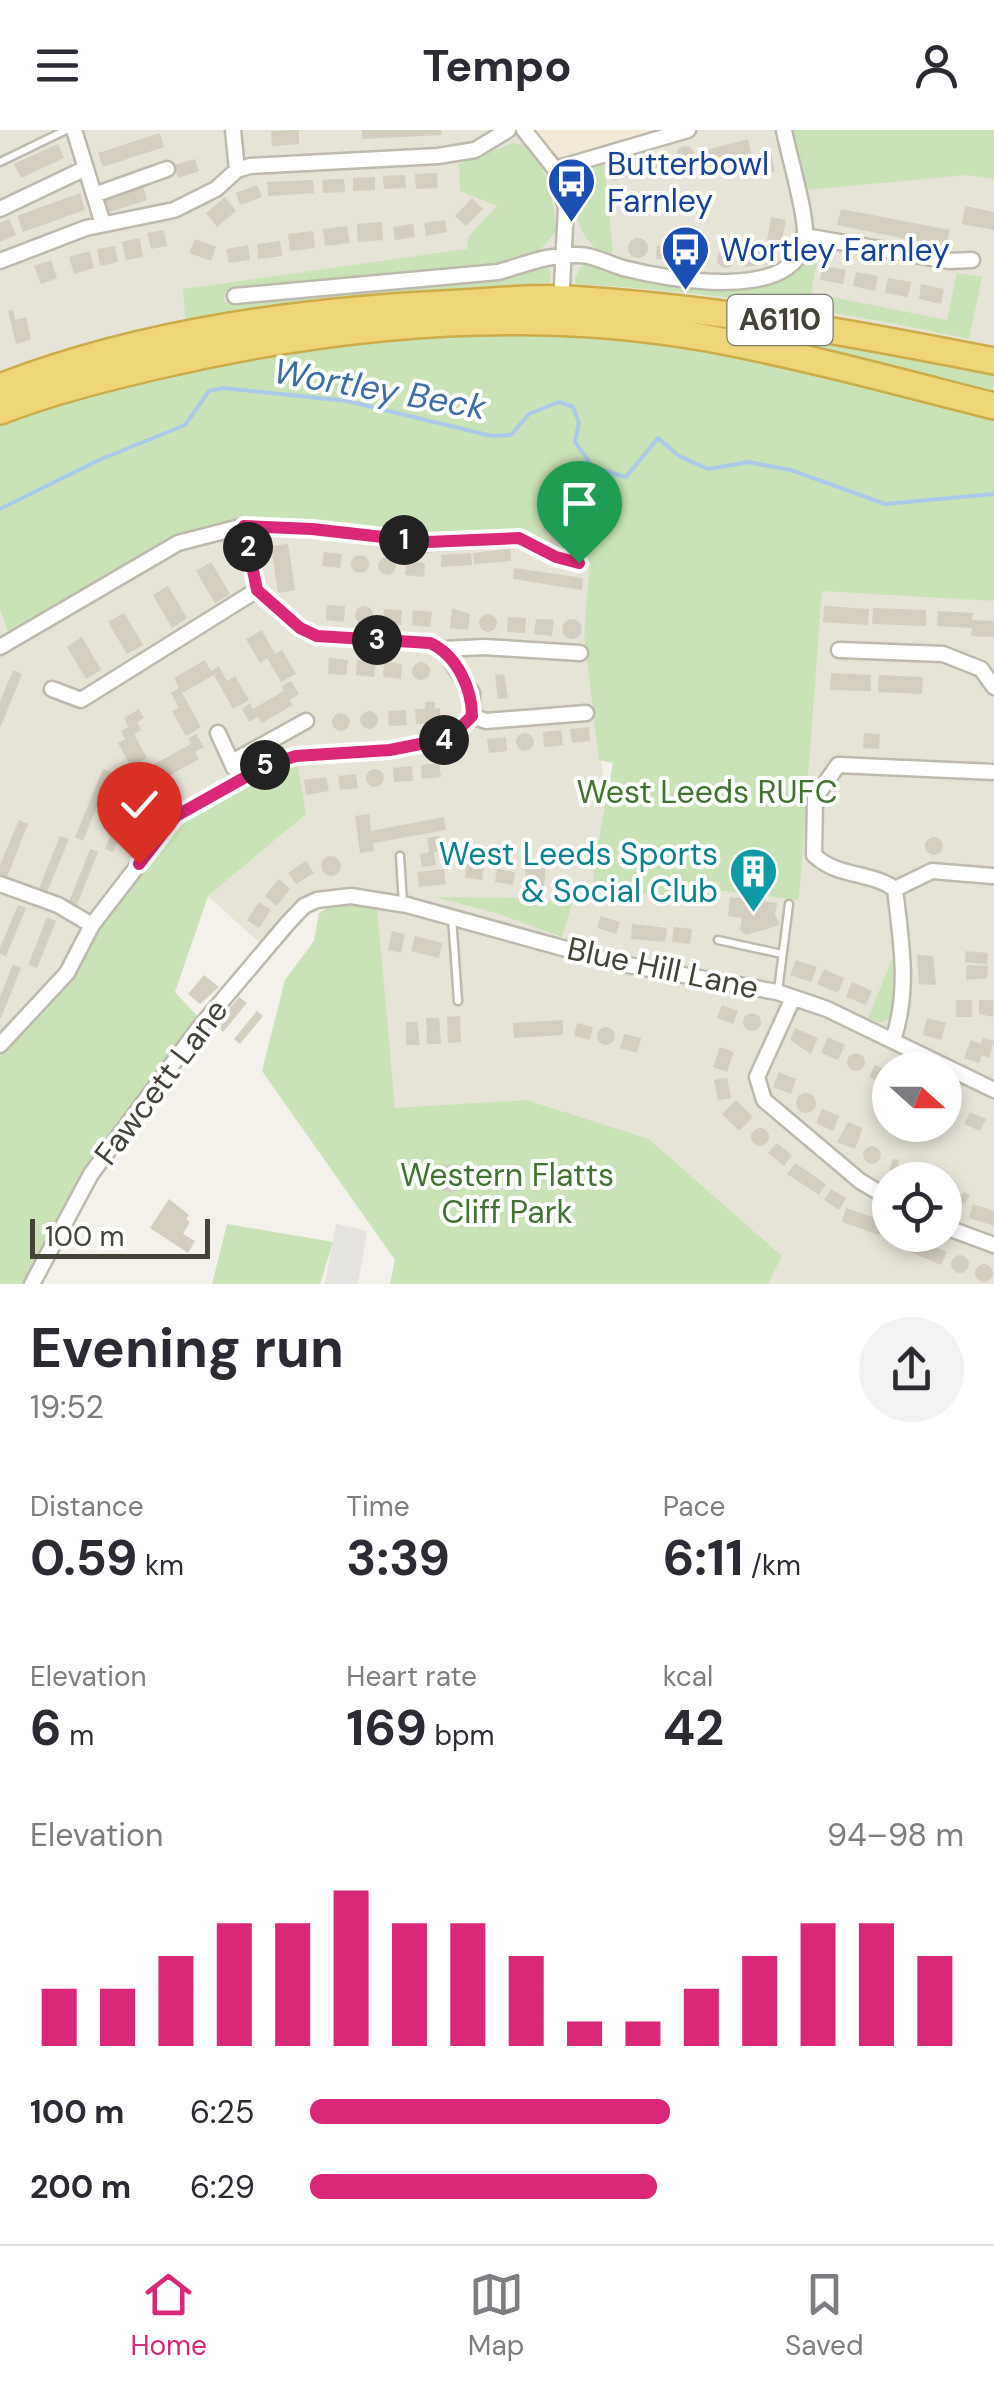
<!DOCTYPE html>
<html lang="en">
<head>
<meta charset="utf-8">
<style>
  :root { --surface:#fff; --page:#f2f2f3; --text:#2b2b33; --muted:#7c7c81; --line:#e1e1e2; --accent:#db2777 }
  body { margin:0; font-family:"DM Sans",sans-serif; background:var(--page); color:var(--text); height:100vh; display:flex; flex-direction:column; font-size:38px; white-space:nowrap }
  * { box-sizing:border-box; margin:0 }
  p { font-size:32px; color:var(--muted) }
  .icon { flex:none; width:55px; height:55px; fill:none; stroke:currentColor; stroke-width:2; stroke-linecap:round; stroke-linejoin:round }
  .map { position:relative; height:1154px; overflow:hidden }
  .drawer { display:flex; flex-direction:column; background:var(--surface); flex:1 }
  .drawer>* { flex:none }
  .needle { width:65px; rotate:111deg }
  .tools { position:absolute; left:872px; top:922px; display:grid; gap:20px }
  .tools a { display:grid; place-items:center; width:90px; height:90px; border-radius:50%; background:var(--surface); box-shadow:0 5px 15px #0003; font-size:50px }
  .scale { position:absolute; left:30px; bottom:25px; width:180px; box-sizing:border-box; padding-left:10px; border:5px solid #454238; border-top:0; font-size:28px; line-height:35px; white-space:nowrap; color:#454238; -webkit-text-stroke:8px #fff; paint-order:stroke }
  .pin { position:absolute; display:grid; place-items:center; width:85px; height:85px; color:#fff; margin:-102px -42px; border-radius:50% 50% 50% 0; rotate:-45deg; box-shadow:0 0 10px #0007 }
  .pin .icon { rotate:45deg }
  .km { position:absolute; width:50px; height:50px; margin:-25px; border-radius:50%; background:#222; color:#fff; font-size:28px; line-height:50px; text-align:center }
  .round { display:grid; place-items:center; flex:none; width:105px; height:105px; border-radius:52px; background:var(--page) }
  .head { display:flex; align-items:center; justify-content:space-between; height:170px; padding:0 30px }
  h1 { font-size:55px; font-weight:700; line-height:75px }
  .metrics { display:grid; grid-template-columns:repeat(3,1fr); gap:15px; height:170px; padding:10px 30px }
  .metrics div { display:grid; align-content:center }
  .metrics b { font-size:50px; font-weight:700 }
  .metrics small { font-size:28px; font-weight:400 }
  .metrics p { font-size:28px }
  .chart { height:280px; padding:20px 30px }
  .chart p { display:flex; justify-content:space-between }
  .chart svg { width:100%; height:180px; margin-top:10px; stroke:var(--accent); stroke-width:6 }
  ul { padding:0 30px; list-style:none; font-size:32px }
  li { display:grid; grid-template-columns:160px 120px 1fr; align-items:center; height:75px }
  li i { height:25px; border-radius:12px; background:var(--accent) }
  header { display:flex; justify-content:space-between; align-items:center; height:130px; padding:0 30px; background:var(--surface); font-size:45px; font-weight:700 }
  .tabs { display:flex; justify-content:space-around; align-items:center; height:140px; border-top:2px solid var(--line); background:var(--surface); font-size:28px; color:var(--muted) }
  .tabs a { display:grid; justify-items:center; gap:5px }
  .tabs .on { color:var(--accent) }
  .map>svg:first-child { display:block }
</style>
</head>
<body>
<header><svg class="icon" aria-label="menu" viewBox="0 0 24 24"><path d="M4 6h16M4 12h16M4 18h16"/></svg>Tempo<svg class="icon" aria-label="person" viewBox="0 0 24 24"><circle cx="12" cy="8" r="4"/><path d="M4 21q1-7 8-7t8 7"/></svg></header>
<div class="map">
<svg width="994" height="1154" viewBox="0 0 994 1154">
  <rect width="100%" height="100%" fill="#f3f1e9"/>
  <path fill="#e6e3d7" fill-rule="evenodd" d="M0 0H784L994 49V216L793 192 0 281Z
    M543 373 591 431 584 504 606 668 593 738 594 758 712 770 713 760 799 770 822 460 994 471V1154H768L782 1126 649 1009 527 970 395 979 374 759 317 761 298 770 261 814 208 766 306 684 67 843 0 915V479L9 508 178 413 244 396ZM890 940H945V995H890ZM890 1050H945V1105H890Z"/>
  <path fill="#f2ead6" d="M526 0H688L555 39Z"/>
  <path fill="#c9e3b6" d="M784 0H994V49L967 45 796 61Z
    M513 13 528 16C548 42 554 70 556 102L539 121 508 134 225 162 224 173 544 135 551 141 550 152 533 154 532 163 186 197 183 159 467 119 468 107 497 76 460 61 459 34Z
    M601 32 604 33 613 121 609 125C575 113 569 71 582 40Z
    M815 113 820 114 811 163 947 190 957 143 982 147 969 209C838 181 710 161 576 154L575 148 582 136 589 135C625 145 746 169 777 152 795 143 800 123 815 113Z
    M660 190 748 191 994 240 993 267Z
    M545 193 820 244 994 286V471L822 461 799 770 714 760 712 770 594 759 593 738 613 633 599 630 584 504 590 431 577 425 557 427 519 408 427 413 269 398 178 413 10 508 0 479V282L178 231Z
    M296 626 306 684 208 766 175 862 198 887 91 1044 32 1154H0V915L67 843 176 686Z
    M435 767 527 768 572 774 562 807 496 783Z
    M333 775 377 777 395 978 527 970 649 1009 782 1126 768 1154H390L395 1130 262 941 285 850 314 811 319 783Z
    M892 829 896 874 892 888 880 893 868 888Z
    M227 1094 333 1112 320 1154H212Z"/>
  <path fill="#e4e3e0" d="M336 1094 367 1101 358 1154H325Z"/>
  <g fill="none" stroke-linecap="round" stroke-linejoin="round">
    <path stroke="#abc9e9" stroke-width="4" d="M0 379 99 330 185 295 209 261 223 258 347 271 492 306 511 305 529 284 559 272 573 277 579 293 575 312 593 337 626 347 658 308 679 326 708 339 748 332 791 340 885 374 994 364"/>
  </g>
  <path fill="#d3cebf" d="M299 0V14L272 16 271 1Z
    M362 0H441L442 5 362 9Z
    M160 3 164 17 103 37 98 23Z
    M748 9 751 23 705 34 702 21Z
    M58 14 64 28 21 48 14 34Z
    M676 25a9 9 0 1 1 18 0a9 9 0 1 1-18 0Z
    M771 21 775 42 762 44 759 23Z
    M666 22 670 35 648 40 645 28Z
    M195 29 199 41 178 48 174 35Z
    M639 30 643 42 613 51 610 39Z
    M437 43 438 58 416 59 415 44Z
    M405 45 406 58 384 59 383 46Z
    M375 47V60L353 61V48Z
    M333 49H344L345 62 323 63 322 50Z
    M313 50 314 63 268 66 267 52Z
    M142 53 147 70 107 83 102 66Z
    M257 55 262 67 240 75 236 63Z
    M80 63 85 80 23 102 17 86Z
    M225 67 236 81 217 97 206 83Z
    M472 68 483 79 466 96 455 86Z
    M965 76 994 82V100L962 94Z
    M841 79 950 100 946 117 837 95Z
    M771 87 786 90 781 113 767 111Z
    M9 89 16 105 0 112V93Z
    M445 90 447 102 426 106 424 93Z
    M382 92 383 110 358 112 357 94Z
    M413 94 415 107 395 110 393 97Z
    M347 96 350 113 325 116 323 99Z
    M164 100 167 116 151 119 147 103Z
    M313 101 315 118 290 121 288 104Z
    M628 118a10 10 0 1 1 20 0a10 10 0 1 1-20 0Z
    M140 108 143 127 126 130 122 112Z
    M195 109 216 117 211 131 189 123Z
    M280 111 282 126 258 129 257 114Z
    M248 115 250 130 229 133 226 119Z
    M115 116 118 132 100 136 97 119Z
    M657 116 679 118 677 131 656 129Z
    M687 118 708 121 707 134 685 132Z
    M717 129a9 9 0 1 1 18 0a9 9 0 1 1-18 0Z
    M766 120 768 134 745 137 743 122Z
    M90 121 94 138 74 144 69 127Z
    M51 130 57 148 41 154 34 136Z
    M823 136 846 140 843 154 820 150Z
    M856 142 878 146 875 161 853 156Z
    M888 148 911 152 908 167 885 163Z
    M921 154 944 159 941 174 919 169Z
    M13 180 15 190 26 187 31 210 16 214 8 181Z
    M546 388 582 398 578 412 562 408 559 419 548 416 550 405 542 403Z
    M288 414 295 460 278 463 271 416Z
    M511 419V431L474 434 473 423Z
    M324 422 342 424 340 438 322 436Z
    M471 423 472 435 441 437V425Z
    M351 434a9 9 0 1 1 18 0a9 9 0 1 1-18 0Z
    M378 436a9 9 0 1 1 18 0a9 9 0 1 1-18 0Z
    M407 431 425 433 424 447 405 445Z
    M211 432 230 464 215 473 196 441Z
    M514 438 583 448 582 460 513 449Z
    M168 456 187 488 172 498 153 465Z
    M327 475 345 476 344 492 326 490Z
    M355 485a9 9 0 1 1 18 0a9 9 0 1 1-18 0Z
    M824 476 869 479 868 495 823 492Z
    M452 478 470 484 468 500 450 498Z
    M873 478 926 480V496L872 494Z
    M384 479 402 480 401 495 383 494Z
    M413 480 432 482 430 497 412 495Z
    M938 481 973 483 972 490 994 491V507L971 506 972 498 937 496Z
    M124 483 143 515 127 524 108 492Z
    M479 493a9 9 0 1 1 18 0a9 9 0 1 1-18 0Z
    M508 487 526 488 525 503 507 502Z
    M536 489 554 490 552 506 534 504Z
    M562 499a10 10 0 1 1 20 0a10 10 0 1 1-20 0Z
    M262 500 275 524 282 520 296 544 281 552 267 528 260 533 246 509Z
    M82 507 101 540 86 549 67 517Z
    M329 528 348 530 346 545 328 544Z
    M205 530 211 541 219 536 227 551 235 546 249 570 233 579 214 545 182 563 201 597 186 606 172 581 179 578 171 563 179 558 174 548Z
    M357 530 376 531 374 547 356 545Z
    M412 541a9 9 0 1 1 18 0a9 9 0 1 1-18 0Z
    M384 532 402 534 401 549 383 547Z
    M13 540 22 544 0 598V571Z
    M831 543 871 545V561L830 560Z
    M504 544 508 568 498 569 495 545Z
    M879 545 923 547 922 564 878 562Z
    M291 551 299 564 289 570 293 575 262 593 258 587 249 592 242 579 250 573 253 579 284 561 282 556Z
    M425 572H435V579L440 578 441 593 416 594 415 579H425Z
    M139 579 144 588 137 592 141 600 134 604 147 628 131 637 118 613 125 609 121 601 128 597 124 588Z
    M406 580 407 595 389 596 388 581Z
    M360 590a9 9 0 1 1 18 0a9 9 0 1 1-18 0Z
    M332 592a9 9 0 1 1 18 0a9 9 0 1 1-18 0Z
    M589 597 590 611 572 613 570 599Z
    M561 600 563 615 544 617 543 602Z
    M516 612a9 9 0 1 1 18 0a9 9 0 1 1-18 0Z
    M864 603 880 604 879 619 863 618Z
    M196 604 204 617 195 622 199 629 159 651 151 636 191 614 188 609Z
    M506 607 507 621 489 623 487 609Z
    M439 633 441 647 422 649 421 635Z
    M412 636 413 651 394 652 393 638Z
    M366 648a9 9 0 1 1 18 0a9 9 0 1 1-18 0Z
    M103 639 111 642 83 711 75 707Z
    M356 644 358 658 340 660 338 646Z
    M326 647 329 661 306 665 304 650Z
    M125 671 133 674 113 722 105 719Z
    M369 684 371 701 444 687 446 700 373 713 374 721 360 723 355 686Z
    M19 690 28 694 7 747 0 744V735Z
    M60 706 69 709 47 762 39 758Z
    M440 706 442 721 434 722 436 735 422 737 420 724 429 722 427 708Z
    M925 716a9 9 0 1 1 18 0a9 9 0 1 1-18 0Z
    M90 719 98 722 77 775 69 772Z
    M467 725 485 727 482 750 465 748Z
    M321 736a10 10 0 1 1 20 0a10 10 0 1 1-20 0Z
    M306 731 314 743 296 754 288 743Z
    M526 733 546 735 544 758 524 756Z
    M444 739 446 754 419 757 417 742Z
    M497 739 515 742 513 755 495 752Z
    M279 749 290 759 277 776 265 766Z
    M730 767 777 773 775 785 780 795 746 805 740 800 742 788 728 786Z
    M259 772 271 780 259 798 247 790Z
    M18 775 26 778 6 826 0 824V818Z
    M601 786 620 792 616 804 597 798Z
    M47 787 56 791 37 838 28 835Z
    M632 794 667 798 665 812 631 809Z
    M674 797 692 799 690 814 672 812Z
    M392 801 405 804 401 823 388 820Z
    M415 806 442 813 439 828 411 821Z
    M966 821 988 823 987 834 965 832Z
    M917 825 933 826 936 855 919 854Z
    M796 830 817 837 811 852 790 845Z
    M13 834 21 838 0 890V867Z
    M967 835 988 836 987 848 966 850Z
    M824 839 844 848 838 863 817 854Z
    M204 845 219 857 200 874 188 864Z
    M852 852 872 861 866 875 846 867Z
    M239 867 247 873 223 902 216 895Z
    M956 870H972V887H956Z
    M979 870H993V887L979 884Z
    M722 875 738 881 733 894 717 888Z
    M257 881 263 886 240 914 234 909Z
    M743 892a9 9 0 1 1 18 0a9 9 0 1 1-18 0Z
    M460 886 461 912 448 913 447 887Z
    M426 888H439L441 914H427Z
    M927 888 946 893 941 910 923 905Z
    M563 890V905L514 908 513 893Z
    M406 892H417L420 915H406Z
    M577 893 593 897 590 910 574 906Z
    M597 906a9 9 0 1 1 18 0a9 9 0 1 1-18 0Z
    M795 898 818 908 811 924 790 910Z
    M624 904 641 908 637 923 620 918Z
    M828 907 845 915 838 930 821 923Z
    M983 908 994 911 989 928 982 925 979 933 964 928 971 910 981 914Z
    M720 917 734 922 727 942 713 937Z
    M847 932a9 9 0 1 1 18 0a9 9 0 1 1-18 0Z
    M875 935 890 942 886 955 869 947Z
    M779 942 796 949 791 964 773 957Z
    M727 948 731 968 718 970 714 950Z
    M796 973a10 10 0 1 1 20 0a10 10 0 1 1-20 0Z
    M736 970 753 987 739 1001 722 984Z
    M822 979 839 986 833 1001 816 993Z
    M970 982 986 989 980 1001 964 994Z
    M848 992 863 998 855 1019 837 1012Z
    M751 1007a9 9 0 1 1 18 0a9 9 0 1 1-18 0Z
    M777 1013 792 1025 784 1036 768 1023Z
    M863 1025a9 9 0 1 1 18 0a9 9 0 1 1-18 0Z
    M893 1029 899 1030 898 1035 927 1039 925 1050 887 1047Z
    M795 1033 826 1054 819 1065 787 1044Z
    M443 1034 459 1037 454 1063 443 1061 445 1054 440 1053Z
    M944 1043 947 1052 951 1048 955 1052 951 1056 960 1065 965 1062 970 1066 957 1082 945 1071V1050H935Z
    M831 1059 846 1068 839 1080 824 1070Z
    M169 1069 189 1085 186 1089 190 1092 183 1104 195 1111 188 1123 150 1098Z
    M973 1074 994 1081V1096L969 1088Z
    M846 1078 884 1091 879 1105 842 1092Z
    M912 1107 947 1122 941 1135 906 1120Z
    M951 1134a9 9 0 1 1 18 0a9 9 0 1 1-18 0Z
    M975 1143a9 9 0 1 1 18 0a9 9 0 1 1-18 0Z"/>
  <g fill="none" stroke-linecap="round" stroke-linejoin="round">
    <defs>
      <path id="lane" d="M0 32 66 0
        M400 726 403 773
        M452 787 458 871
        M718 810 782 824
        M778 861 789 774"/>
      <path id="street" d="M74 0 103 94
        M233 0 237 40
        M524 0 555 39 566 77 561 175
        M555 39 688 0
        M94 65 167 39
        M0 79 86 38
        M805 106 949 131 972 130
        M0 131 86 98 174 80 216 59 237 40 250 36 438 26 475 20 508 0
        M235 166 498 142C527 134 548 124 579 125 594 125 609 134 623 138 666 149 801 175 805 105 806 81 789 27 784 0
        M244 396 257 460 299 498 317 506 431 513 443 519 484 517 580 523
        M0 517 178 413 244 396 312 399 427 413 519 408 557 427 579 433
        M839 520 943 524 981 539 994 557
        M52 559 81 570 257 460
        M472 586 486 591 586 583
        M218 603 234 638
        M232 632 306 591
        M137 656 176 686
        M0 754 58 775 92 795
        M895 759 932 741 992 746
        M793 868 757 947 764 970 860 1051 890 1069
        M893 910C910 859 901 812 895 759 870 741 838 748 814 725L815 668 838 635 994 642
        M0 915 67 843 92 795 176 686 267 635 296 626 390 620 450 608 472 586V563L443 519
        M945 1097 994 1115
        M32 1154 91 1044 199 898 287 794 304 776 317 770 351 766 407 775 617 833 777 862 827 879 994 960"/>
      <path id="highway" d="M0 257C145 201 306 180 461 173 495 171 532 167 567 169 711 177 852 203 994 231
        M0 281C52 261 105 248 160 235 336 194 527 176 707 208 804 226 899 252 994 276"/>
    </defs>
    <use href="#lane" stroke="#bdb9ac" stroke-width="11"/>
    <use href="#street" stroke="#bdb9ac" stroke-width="19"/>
    <use href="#highway" stroke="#cdab48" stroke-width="30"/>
    <use href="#lane" stroke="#fff" stroke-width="6"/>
    <use href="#street" stroke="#fff" stroke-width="14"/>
    <use href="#highway" stroke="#efd577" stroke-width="25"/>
  </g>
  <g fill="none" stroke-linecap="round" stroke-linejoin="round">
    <defs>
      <path id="route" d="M139 734 176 686 267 635 296 626 390 620 450 608 472 586C472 559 457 525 430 513L317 506 300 498 257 460 244 396 312 399 427 412 519 408 556 427 579 433"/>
    </defs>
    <use href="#route" stroke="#fff" stroke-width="20"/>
    <use href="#route" stroke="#db2777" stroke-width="12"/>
  </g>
  <defs>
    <symbol id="bus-pin" viewBox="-11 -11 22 30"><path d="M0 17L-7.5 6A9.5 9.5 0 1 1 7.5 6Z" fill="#1a4fb4" stroke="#fff"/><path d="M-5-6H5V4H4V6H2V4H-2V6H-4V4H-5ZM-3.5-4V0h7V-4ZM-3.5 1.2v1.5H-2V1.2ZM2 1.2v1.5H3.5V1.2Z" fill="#fff"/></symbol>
    <symbol id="building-pin" viewBox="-11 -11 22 30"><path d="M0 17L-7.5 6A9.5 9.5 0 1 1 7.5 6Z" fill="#0f9aa8" stroke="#fff"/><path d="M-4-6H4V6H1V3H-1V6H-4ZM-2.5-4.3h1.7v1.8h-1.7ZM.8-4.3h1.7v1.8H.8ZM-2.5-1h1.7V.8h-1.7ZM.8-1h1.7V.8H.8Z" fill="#fff"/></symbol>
  </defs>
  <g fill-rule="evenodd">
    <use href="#bus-pin" x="544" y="24" width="55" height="75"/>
    <use href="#bus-pin" x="658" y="92" width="55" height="75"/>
    <use href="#building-pin" x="726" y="714" width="55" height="75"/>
  </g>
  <g text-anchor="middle" stroke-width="8" stroke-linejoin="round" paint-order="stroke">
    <rect fill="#fff" stroke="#7d7b74" stroke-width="2.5" x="727.5" y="165" width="105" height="50" rx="8"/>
    <g font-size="30" font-weight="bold" fill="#454238">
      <text x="780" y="200">A6110</text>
    </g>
    <g font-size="32" fill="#164399" stroke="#fff" text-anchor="start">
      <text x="607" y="45">Butterbowl<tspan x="607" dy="37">Farnley</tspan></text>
      <text x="720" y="131">Wortley Farnley</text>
    </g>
    <g font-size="32" fill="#427231" stroke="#fff">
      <text x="707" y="673">West Leeds RUFC</text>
      <text x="507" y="1056">Western Flatts<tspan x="507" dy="37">Cliff Park</tspan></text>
    </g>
    <g font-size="32" fill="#0d838f" stroke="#fff" text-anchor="end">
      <text x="718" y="735">West Leeds Sports<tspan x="718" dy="37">&amp; Social Club</tspan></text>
    </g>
    <g font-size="32" fill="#454238" stroke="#fff">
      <text transform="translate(663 838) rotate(12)" y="11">Blue Hill Lane</text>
      <text transform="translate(161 952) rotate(-53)" y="11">Fawcett Lane</text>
    </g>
    <g font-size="35" font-style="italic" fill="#3c6da7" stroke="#fff">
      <text transform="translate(380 259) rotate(10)" y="12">Wortley Beck</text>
    </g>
  </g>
</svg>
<div class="tools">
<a><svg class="needle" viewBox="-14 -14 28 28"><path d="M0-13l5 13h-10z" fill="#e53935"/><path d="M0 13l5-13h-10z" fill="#7c7c81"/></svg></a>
<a><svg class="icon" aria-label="locate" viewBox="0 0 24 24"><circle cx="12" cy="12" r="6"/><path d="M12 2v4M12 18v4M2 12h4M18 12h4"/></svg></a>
</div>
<div class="scale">100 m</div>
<div class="pin" style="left:579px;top:433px;background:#1e9e55"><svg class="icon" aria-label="arrive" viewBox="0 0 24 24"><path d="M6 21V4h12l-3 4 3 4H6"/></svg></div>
<div class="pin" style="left:139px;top:734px;background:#d93025"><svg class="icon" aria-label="check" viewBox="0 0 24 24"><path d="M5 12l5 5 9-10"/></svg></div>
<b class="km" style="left:404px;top:410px">1</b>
<b class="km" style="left:248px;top:417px">2</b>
<b class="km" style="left:377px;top:510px">3</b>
<b class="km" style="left:444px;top:610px">4</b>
<b class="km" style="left:265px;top:635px">5</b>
</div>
<section class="drawer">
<div class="head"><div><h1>Evening run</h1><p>19:52</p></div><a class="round"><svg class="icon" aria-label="share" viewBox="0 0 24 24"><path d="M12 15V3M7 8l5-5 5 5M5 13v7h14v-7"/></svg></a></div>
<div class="metrics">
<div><p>Distance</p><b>0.59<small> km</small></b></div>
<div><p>Time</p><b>3:39</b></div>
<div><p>Pace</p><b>6:11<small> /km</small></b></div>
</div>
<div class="metrics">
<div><p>Elevation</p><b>6<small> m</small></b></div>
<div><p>Heart rate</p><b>169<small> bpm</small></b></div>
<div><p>kcal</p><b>42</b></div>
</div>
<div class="chart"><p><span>Elevation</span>94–98 m</p>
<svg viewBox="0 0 160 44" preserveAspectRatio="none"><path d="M5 44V30M15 44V30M25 44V22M35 44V14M45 44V14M55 44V6M65 44V14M75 44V14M85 44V22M95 44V38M105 44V38M115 44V30M125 44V22M135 44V14M145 44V14M155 44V22"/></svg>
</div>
<ul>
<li><b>100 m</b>6:25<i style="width:55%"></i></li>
<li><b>200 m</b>6:29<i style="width:53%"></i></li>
</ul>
</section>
<nav class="tabs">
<a class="on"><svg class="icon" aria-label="home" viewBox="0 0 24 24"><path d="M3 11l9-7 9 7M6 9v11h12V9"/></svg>Home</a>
<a><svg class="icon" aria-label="map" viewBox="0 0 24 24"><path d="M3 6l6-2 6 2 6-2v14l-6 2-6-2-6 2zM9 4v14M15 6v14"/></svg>Map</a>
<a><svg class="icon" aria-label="saved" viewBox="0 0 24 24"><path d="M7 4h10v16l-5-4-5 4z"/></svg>Saved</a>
</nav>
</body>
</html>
